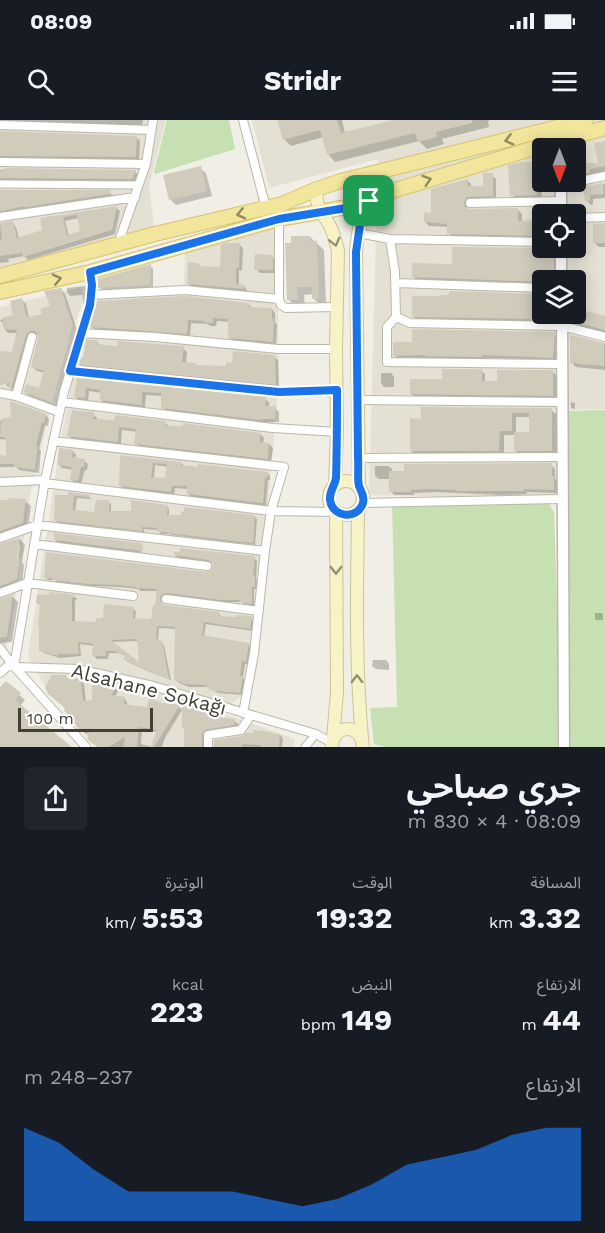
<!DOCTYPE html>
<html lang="ar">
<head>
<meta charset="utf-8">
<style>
  :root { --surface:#171b24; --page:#20242c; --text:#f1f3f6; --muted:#9ea1a6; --accent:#1a73e8 }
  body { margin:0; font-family:"Work Sans","Noto Sans Arabic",sans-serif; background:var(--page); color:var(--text); direction:rtl; height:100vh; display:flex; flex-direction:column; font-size:22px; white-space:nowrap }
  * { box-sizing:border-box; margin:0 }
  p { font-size:20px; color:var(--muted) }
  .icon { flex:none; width:33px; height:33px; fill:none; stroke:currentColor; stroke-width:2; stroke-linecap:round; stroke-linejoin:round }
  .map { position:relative; height:627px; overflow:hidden; direction:ltr }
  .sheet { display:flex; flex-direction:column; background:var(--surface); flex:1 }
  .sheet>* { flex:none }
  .needle { width:39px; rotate:180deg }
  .tools { position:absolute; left:532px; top:18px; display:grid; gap:12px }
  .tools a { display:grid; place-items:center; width:54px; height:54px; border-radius:6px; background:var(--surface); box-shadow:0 3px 15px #0003; font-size:30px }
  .scale { position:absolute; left:18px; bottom:15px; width:135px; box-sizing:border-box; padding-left:6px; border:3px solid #423f35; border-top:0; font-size:16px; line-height:21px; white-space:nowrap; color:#423f35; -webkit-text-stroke:4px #fff; paint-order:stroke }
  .pin { position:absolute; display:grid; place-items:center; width:51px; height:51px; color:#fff; margin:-26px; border-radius:12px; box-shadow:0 3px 9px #0006 }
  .round { display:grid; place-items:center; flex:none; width:63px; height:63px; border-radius:6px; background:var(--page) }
  .summary { display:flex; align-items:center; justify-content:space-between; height:102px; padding:0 24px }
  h1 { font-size:33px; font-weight:700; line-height:45px }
  .figures { display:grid; grid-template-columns:repeat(3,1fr); gap:9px; height:102px; padding:6px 24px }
  .figures div { display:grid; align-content:center }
  .figures b { font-size:30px; font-weight:700 }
  .figures small { font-size:16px; font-weight:400 }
  .figures p { font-size:16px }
  .chart { height:168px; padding:12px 24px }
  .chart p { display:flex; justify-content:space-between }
  .chart svg { width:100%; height:108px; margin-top:6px; fill:var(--accent); opacity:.7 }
  .status { display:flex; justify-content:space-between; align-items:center; height:42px; padding:0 30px; background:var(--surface); direction:ltr }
  .status svg { height:16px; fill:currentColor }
  header { display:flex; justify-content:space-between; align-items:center; height:78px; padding:0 24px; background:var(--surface); font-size:27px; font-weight:700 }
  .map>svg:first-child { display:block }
</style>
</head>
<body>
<div class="status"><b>08:09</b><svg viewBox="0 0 49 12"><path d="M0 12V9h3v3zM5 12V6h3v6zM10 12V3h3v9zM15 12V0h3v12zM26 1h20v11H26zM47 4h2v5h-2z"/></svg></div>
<header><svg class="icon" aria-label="menu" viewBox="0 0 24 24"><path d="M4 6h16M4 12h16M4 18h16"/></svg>Stridr<svg class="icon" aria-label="search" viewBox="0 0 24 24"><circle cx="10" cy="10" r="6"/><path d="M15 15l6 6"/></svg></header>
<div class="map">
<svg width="605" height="627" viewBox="0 0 605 627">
  <rect width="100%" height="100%" fill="#f0eee5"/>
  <path fill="#e4e1d4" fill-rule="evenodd" d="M0 0H166L149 65 155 114 0 155Z
    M252 0H605V289L562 290V379L369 375 378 39 269 68ZM543 28H576V62H543ZM543 94H576V128H543ZM543 160H576V194H543Z
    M277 106 279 259 262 454 244 573 222 593 295 619 293 627H96L44 564 28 536 60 325 76 239 92 178 184 170 185 132Z
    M82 167V184L62 239 30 376 10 514 0 540V187Z"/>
  <path fill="#c6e0b2" d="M167 0H229L235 29 155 54 154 52Z
    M605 290V627H566L568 291Z
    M392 383 540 384H549L554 392 558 521 557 627H385L374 624 370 588 397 587Z"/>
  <path fill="#0003" fill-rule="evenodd" d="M0 0H143L142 6 0 3Z
    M279 0H342L345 13 399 0H490L488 1 489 7 442 19 444 24 427 29 419 21 335 42 328 34 324 17 291 26 284 19Z
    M0 13 136 17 140 21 139 40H0Z
    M605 22V53L590 60 583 54V44H600Z
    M536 44 541 49 542 79 516 80 512 75Z
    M200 48 206 53 212 76 176 85 170 79Z
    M0 50 135 52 139 55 135 62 0 64Z
    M492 55 496 59V80L471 81 467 87 468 90H518L522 94V102H543V119L453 117 449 113V107L429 106 425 102 467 60 471 64V67H484Z
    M605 64V78L593 79V84L591 85 586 80 585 68Z
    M0 71 110 72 113 77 30 90H21V91L0 95Z
    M116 88 120 91 115 114 28 140 24 136 8 139 9 142 0 143V104L13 103 16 107 19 118 44 112 41 99ZM79 98 81 112 69 116 65 101Z
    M605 105V127H599L594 122Z
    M310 117 324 130 326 186H322L314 179V174L304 175 305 187H296L289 180Z
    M240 125 243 128 242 151 239 150V166H244L247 170V172L192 167 188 163 198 144 201 148 222 149Z
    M548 128H558V160H543V165L418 161 414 157 454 145Z
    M272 137 276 140V153H260L256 149Z
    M150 146 153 149V168L103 171 100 168Z
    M85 166 88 170 87 187 83 183 82 175 70 176 67 172V168Z
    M61 169 65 174 77 210 57 286 30 276 25 272 40 270 45 253 37 251 32 246 39 215H34L16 272 0 260V233H14L18 213H8L4 208 2 201H0V200L15 196 22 180 26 184 29 198 44 195 52 187Z
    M543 176 544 202 417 200 413 196Z
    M249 184 253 189H272L275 193V203L277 204 276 225 233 221 229 217 230 202 217 201 216 206H210L208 204 191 203 190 217 95 210 92 207Z
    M576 189 605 197V213L576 206 571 201 572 194H576Z
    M554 214 557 217 556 240 485 238V240L430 239 429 238 398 239 395 235Z
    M571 216 605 224V250L576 247 571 242Z
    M97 222 101 226 183 228 187 232 186 244 197 246 227 248 274 237 278 240 279 268 84 249 80 245Z
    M481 251 485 254V262H499L553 252 556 255V278L415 277 411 274 444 261Z
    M381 253H391L394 257V267H384L381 263Z
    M78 260 265 279 269 282V287L275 288 279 292V302H265V303L166 291 162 287V276L146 275 145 288 105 284 101 280 102 273 89 271 88 281 79 280 75 276Z
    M571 282 575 283V289L571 288Z
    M551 290 556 294 557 335H520L515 330 516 315H504V335H416L411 331 412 300ZM516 297H531V313H516Z
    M93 294 97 298V300L165 303 170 307 260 314 264 318 263 324H269L273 328 271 342 139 327 136 323 137 312 122 310 121 325 73 319 69 316Z
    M46 295 49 299 48 306 45 305 39 329 41 331 39 353 19 350 16 347H0V338H8L7 320 0 319V301Z
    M73 331 76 335 75 339 84 341 88 344 87 350H85L81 364 75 363 71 359 73 350 62 348 58 344Z
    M121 337 181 343 184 346 267 353 270 356V360H268L266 386 191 377 188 374 189 369 175 368 174 375 123 368 120 365ZM155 345 168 347 166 360 154 359Z
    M551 345 555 349V359L558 361 557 373 527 372V374L502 375 434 372 414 373V375H394L391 371V359H379L375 356V346H388L392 349V353Z
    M70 374 89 376 91 379 77 378 75 392 96 394 108 382 111 384V392H132L167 386 169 389V396L255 397 257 399 255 425 171 415 170 414H161L158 410 144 409V412L58 403 56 400 70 377Z
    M0 381H25L31 386 28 408 0 421Z
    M20 419 25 425 22 442 24 445 22 465 0 476V426ZM17 425H20L17 447 14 446Z
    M55 419 142 426 141 433 58 423Z
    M175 435 254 438 257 441 256 459 257 460V469H254V486L244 484 242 482H225L170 475 164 477 162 483 163 486 219 494 222 497 251 498 254 501 253 511 206 504 204 517 248 524 251 527 249 544H245L243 558 245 561 243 575 218 573 207 567H189L179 563 176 560V509L159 508 158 521 164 525 171 560 145 550 128 542 125 539 126 536 118 533H109L108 539H97L94 536V526L80 524 81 536 60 538 44 533 40 530V485L37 482 50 477V474L75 477 77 479 75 481V503H94L133 489 136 491 135 500 152 501 157 487 158 471H140L139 469 120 467 92 466 57 462 55 460H48L45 457 211 453 214 443 178 438ZM138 521 141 546 112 522Z
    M13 477 18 482 12 522 0 523V481Z
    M595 493H602L603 495V500H596L595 498Z
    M373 540H386L389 544V550L376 549 372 546Z
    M65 556 69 560 81 561 84 564 86 582H93L111 564 118 571 115 577 124 578 127 582V586L148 589 162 584 179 587 182 590 165 618 162 627H153L157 612 142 609 141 624 152 627H98L89 618 91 613 86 614 82 611Z
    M6 563 25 580 20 586 70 627H0V570Z
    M192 586 195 589 218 593 221 597V599L234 601 238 604 237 608 207 613 204 627H185V610L183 607Z
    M280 615 283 619 282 627H215Z"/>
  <path fill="#d1cbbc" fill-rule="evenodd" d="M277 0H337L341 13 393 0H472V3L436 12 437 17 418 22 415 13 327 35 320 10 283 20Z
    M0 11 137 16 136 37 0 36Z
    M605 21V46L590 49V53L582 54V43H598L594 23Z
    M522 42H537V75L510 76 508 45Z
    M201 46 207 71 169 80 163 55Z
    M4 48 136 50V51L132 59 0 58V51H4Z
    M483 53H493V76L467 77 464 83 465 87 470 89 518 88V101L543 100V116L447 114V104L424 102V92L431 93V69L467 59 468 66H483Z
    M603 63 604 74 590 75V81H585L583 67Z
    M0 70H110V74L26 87H18V88L0 91Z
    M117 86 112 110 23 137 22 133 0 136V121L2 120 0 103 13 101 17 118 42 110 40 98ZM77 95 80 111 67 115 63 97Z
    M605 103V123H593V104Z
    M291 116H310L311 121H317L319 179H312V167H297L298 180H287L285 123H291Z
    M225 123H240L239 148H236V164L244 165V169L187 164 188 142 198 143V146L220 147 221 125Z
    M452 127 554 128V160H543V162L412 157V143L452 144Z
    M255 134 273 135V150H254Z
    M151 144 150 165 98 168V159Z
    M61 168 73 205 52 283 24 272 26 264 39 268 43 254 44 251 31 247 38 218 37 213 34 211H30L26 215 11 269 9 268V263L0 265V231L12 232 17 210 5 209 2 198 13 195 10 181 22 178 27 197 42 194 40 189 50 186 44 171Z
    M449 171 543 174V187H540V199L412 197V176H440V175H449Z
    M185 176 249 183V187L272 188V199H274L273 222 228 218V199L213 198V203H204L205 201 188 200 187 214 90 207 97 181Z
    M576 188 605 196V210L570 201 571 194H576Z
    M412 209 555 212 553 238 482 235V237L425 236V235L393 236V222H412Z
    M570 215 604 223V246L570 243Z
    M86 220H97V224L117 226V221L184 226 182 242 196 243V245L226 246V242L232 243 233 231 275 235 276 265 79 245 81 238H83L84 232 85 231V226Z
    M442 249H482V261H497V250H553V276L410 274V259H442Z
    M77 258 266 277 265 286H276L275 299H262L261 300 161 288V273L142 272V285L100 280V270L86 268 85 278 74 277Z
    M10 281 46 294 44 303 42 302 36 326H38L35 350 14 347V344H0V336L1 335 6 336V323L4 317H0L1 299 11 297Z
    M421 287 552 288V331H514V312H529V293H512V311H500L499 331H410V298L421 299Z
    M72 290 94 292 93 299 114 300 115 295 166 301 165 306H183V303L260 313V322L269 323 268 339 134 324 136 309 119 307 118 322 67 316Z
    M59 328 73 330 72 337 85 339 84 347H81L78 361 70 360 72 347 57 345Z
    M120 335 181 342V346L198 347V344L268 352 267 358 265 357 263 383 187 374V366H172L171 372 119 366ZM153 343 167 344 165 358 151 357Z
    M552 343V356H554V370L524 369V371H456V370L429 369 411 370V372H389V351H404V344Z
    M68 372 90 375 89 377 74 376 73 390 94 392 96 380H109V391H131V380L168 385 167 395H181V392H184V387L255 395 253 423 167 413V412H157V408L142 407V411L54 401 55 375H68Z
    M8 378 26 379 23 403 0 411V380H8Z
    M54 413 141 423V424L143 425V431L54 420Z
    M20 418 17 439 20 438 17 460 0 466V424Z
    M180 428 255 436 253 456H255V467H252V484L239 482 240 480H221L167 473 161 475 160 479 162 484 165 485 220 492 219 496 237 497V495L252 496 250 509 204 502 202 515 249 523 246 542 242 541 240 556H243L240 573 214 571V570H210L208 568V567L205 566V565L185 564 174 560 175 507 157 506 156 519 162 521 169 559 141 548 123 539 125 535 114 531H106V536H92L93 524 78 522 79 534H58V536L39 531V506H38L40 483H36L37 474 49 475V472L75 475 72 478V501L94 502H96V498H103L104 484 134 487 133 498 151 499 153 485H155L157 469 136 468V467L116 465 88 464 52 460V458H44L46 432 206 452 212 449 213 443 208 440 174 435V432H180ZM137 519 139 542 111 520Z
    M13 475 7 517 0 518V479Z
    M52 555H66V559H81L83 581 92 580V559L112 563 115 567 112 575 125 577 124 584 147 587 149 578 162 583 180 585 154 627 151 626 157 610 139 607 137 627H123L125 617 109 627H99L90 622 87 618 91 608 81 612 64 590 65 588 48 574 45 567Z
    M6 561 21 573 15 580 72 627H0V567Z
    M182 583 191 584H193V587L218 592 217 597 235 599 234 605 205 610 202 614V627H184V608H182Z
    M253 610 271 612V613L280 614 279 627H261V625L242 624V627H214V620L242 616 246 613H253Z"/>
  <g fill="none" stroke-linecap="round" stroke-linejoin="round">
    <defs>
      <path id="pedestrian" d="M0 64 139 65
        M305 627 316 614"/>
      <path id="minor" d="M243 0 266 88
        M0 5 151 10
        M0 42 146 44
        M561 65 605 56
        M470 83 561 81
        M0 97 135 77
        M576 98 605 97
        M358 113 390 119 543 122
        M390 119 395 152 396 197 410 203 562 206 605 217
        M118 124 146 44 153 0
        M396 163 543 168
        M91 175 185 170 279 179V99
        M279 179 281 185 286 188 337 187
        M396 197 387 207V242L562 244
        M80 213 155 217 278 229H336
        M70 251 279 272 337 270
        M0 273 16 276 59 292
        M16 276 32 217
        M358 280 562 282
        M62 282 273 308 337 312
        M358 338 562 337
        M45 360 64 272 90 185 92 165 90 152
        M0 362 45 360 14 547 78 549 153 566 316 614 332 623
        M44 363 271 391 284 347 53 321
        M363 383 562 379
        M0 418 37 405 265 431
        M34 424 207 446
        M0 473 27 463 133 476
        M166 479 259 491
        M0 528 11 543 86 627
        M0 553 11 543
        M243 593 254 534 265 431 271 391 336 392
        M208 627V615L241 610 251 595"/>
      <path id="tertiary" d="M561 62V94
        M561 128V160
        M562 194 564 627"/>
      <path id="secondary" d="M317 69C314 85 323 93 330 106 334 114 336 122 338 131L336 229 337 312 335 365
        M329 378a17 17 0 1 1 34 0a17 17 0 1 1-34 0Z
        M359 367 356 132C357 120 358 108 362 97 367 81 379 71 364 56
        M358 390C357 466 355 542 362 618
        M333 618 337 572 336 392
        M332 627C333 603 362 603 363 627"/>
      <path id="primary" d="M0 156 155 114 282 84 317 69 341 61 586 0
        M0 172 90 152 279 99 358 85 392 71 561 20 605 8"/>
    </defs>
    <use href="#pedestrian" stroke="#bbb7a9" stroke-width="9"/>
    <use href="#minor" stroke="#bbb7a9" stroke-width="10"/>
    <use href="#tertiary" stroke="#bbb7a9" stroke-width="13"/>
    <use href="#secondary" stroke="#cbc499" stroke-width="14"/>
    <use href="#primary" stroke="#d5c36e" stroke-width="16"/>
    <use href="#pedestrian" stroke="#fff" stroke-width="7"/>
    <use href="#minor" stroke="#fff" stroke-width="8"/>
    <use href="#tertiary" stroke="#fff" stroke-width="10"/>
    <use href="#secondary" stroke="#f8f2c7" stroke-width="12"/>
    <use href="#primary" stroke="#f2e59c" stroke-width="14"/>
  </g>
  <defs><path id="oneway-chevron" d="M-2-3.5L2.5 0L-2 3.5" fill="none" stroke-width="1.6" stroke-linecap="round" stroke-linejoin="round" transform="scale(1.5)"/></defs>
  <g stroke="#918a63">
    <use href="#oneway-chevron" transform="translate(509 20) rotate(166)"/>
    <use href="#oneway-chevron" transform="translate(427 60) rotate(-17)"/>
    <use href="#oneway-chevron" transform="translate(241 94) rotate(167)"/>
    <use href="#oneway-chevron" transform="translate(57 159) rotate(-13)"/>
  </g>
  <g stroke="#949077">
    <use href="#oneway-chevron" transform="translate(335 122) rotate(76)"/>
    <use href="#oneway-chevron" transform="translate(336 450) rotate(90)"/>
    <use href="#oneway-chevron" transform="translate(357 559) rotate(-91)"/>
  </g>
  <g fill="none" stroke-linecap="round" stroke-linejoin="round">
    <defs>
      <path id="route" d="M369 81 361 98 356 132 358 338C359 347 357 358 359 366 361 372 365 376 363 383 357 401 332 397 330 380 329 371 335 366 336 358 337 329 337 299 337 270L279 272 70 251 90 185 92 165 90 152 279 99 346 88Z"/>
    </defs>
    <use href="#route" stroke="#fff" stroke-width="12"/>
    <use href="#route" stroke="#1a73e8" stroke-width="8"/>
  </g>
  <g text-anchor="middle" stroke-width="4.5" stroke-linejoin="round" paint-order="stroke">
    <g font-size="20" fill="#423f35" stroke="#fff">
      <text transform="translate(149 569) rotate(14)" y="7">Alsahane Sokağı</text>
    </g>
  </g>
</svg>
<div class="tools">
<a><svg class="needle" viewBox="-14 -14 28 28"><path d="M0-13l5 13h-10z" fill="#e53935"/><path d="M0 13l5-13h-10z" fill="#9ea1a6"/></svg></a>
<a><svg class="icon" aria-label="locate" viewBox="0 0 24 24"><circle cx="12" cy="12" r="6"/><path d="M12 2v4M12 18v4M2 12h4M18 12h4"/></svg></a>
<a><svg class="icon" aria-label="layers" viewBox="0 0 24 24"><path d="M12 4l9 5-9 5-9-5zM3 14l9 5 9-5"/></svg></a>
</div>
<div class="scale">100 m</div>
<div class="pin" style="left:369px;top:81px;background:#1e9e55"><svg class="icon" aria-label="arrive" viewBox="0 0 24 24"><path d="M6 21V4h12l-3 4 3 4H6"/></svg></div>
</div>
<section class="sheet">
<div class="summary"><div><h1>جري صباحي</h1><p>08:09 · 4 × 830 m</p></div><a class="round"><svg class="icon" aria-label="share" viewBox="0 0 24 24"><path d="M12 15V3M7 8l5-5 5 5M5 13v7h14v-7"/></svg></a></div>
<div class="figures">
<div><p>المسافة</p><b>3.32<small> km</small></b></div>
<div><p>الوقت</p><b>19:32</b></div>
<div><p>الوتيرة</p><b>5:53<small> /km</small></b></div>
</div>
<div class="figures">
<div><p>الارتفاع</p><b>44<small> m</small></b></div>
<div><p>النبض</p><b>149<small> bpm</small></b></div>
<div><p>kcal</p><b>223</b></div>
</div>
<div class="chart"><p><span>الارتفاع</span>237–248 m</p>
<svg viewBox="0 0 160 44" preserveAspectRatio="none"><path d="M0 44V6L10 12L20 23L30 32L40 32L50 32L60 32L70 35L80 38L90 35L100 29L110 21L120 18L130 15L140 9L150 6L160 6V44z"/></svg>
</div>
</section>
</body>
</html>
